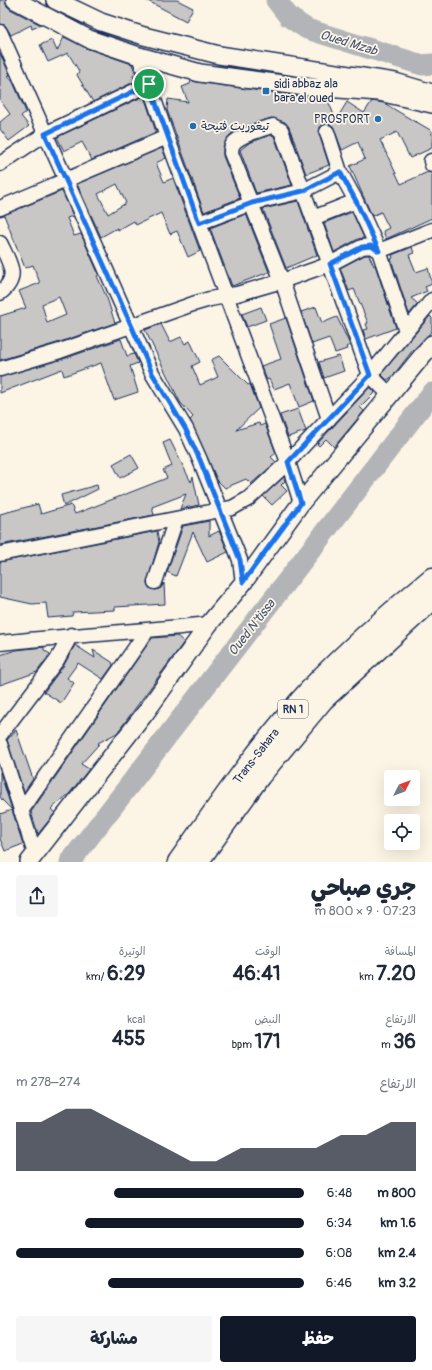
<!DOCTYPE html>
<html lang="ar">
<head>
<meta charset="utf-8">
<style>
  :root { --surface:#fff; --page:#f6f6f7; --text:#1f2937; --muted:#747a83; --accent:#111827 }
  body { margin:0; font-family:Pangolin,"Playpen Sans Arabic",sans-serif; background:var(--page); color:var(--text); direction:rtl; height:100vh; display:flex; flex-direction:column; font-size:15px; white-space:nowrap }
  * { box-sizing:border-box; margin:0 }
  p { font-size:13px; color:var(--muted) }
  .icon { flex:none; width:22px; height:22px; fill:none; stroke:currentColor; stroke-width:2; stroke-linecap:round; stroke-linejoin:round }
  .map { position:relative; height:862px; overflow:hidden; direction:ltr }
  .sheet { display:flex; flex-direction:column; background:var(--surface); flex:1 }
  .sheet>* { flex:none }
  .needle { width:26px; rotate:48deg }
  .controls { position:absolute; left:384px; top:770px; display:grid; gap:8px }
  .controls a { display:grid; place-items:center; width:36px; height:36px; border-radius:4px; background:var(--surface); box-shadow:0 4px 16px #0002; font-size:20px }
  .pin { position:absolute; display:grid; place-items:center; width:34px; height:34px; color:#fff; margin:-17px; border:2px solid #fff; border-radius:50%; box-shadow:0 1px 4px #0007 }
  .round { display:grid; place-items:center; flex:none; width:42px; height:42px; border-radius:4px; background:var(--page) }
  .head { display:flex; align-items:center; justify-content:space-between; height:68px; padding:0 16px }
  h1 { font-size:22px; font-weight:800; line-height:30px }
  .figures { display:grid; grid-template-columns:repeat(3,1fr); gap:6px; height:68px; padding:4px 16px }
  .figures div { display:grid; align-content:center }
  .figures b { font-size:20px; font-weight:800 }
  .figures small { font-size:11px; font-weight:400 }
  .figures p { font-size:11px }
  .chart { height:112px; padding:8px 16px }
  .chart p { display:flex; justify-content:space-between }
  .chart svg { width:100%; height:72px; margin-top:4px; fill:var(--accent); opacity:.7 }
  .cta { display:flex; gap:8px; margin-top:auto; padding:8px 16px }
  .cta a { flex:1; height:46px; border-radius:4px; background:var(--accent); color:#fff; font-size:16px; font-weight:800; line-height:46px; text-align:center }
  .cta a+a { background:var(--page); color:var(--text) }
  ul { padding:0 16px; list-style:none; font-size:13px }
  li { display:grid; grid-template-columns:64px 48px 1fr; align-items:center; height:30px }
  li i { height:10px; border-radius:5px; background:var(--accent) }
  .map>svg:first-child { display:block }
</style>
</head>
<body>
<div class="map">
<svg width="432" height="862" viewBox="0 0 432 862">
  <rect width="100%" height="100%" fill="#fcf5e5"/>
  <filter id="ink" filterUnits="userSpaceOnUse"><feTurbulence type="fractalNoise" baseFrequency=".025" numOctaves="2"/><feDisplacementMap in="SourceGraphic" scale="8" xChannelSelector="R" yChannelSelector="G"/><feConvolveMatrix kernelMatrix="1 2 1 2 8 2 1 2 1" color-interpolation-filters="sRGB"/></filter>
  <g filter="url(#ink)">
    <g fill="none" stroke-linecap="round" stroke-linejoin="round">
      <path stroke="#b2b4b8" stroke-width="21" d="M276 0 289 17 307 29 422 65 432 64
        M70 862 432 393"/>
    </g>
    <path fill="#c8c7c6" stroke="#1b2f5e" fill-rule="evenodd" d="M0 0H5L6 5 10 9 41 25 32 29 31 25 11 35 5 25 0 24Z
      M146 0H177L193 8 186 21Z
      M64 37 86 48 132 64 136 74 133 76 136 81 93 102 77 75 79 71 68 53 48 62 40 45 52 40 57 51Z
      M0 53 10 75 8 76 13 82 26 112 21 116 29 126 9 141 0 129V122L10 114 0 100Z
      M191 81 297 96 327 98 336 120 347 102 364 113 372 101 384 103 417 123 415 121 432 131V148L410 158 397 132 380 140 401 184 428 172 432 173V218L386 239 383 231 389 228 381 212 372 216 350 166 365 159 358 142 342 150 333 126 328 124H324L320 127 319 134 329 165 306 174 289 127 285 122 271 118 242 128 231 134 226 140 223 147V156L240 198 204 212 167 110 168 99 188 102 182 87 190 84Z
      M144 96 156 132 92 160 82 142 64 151 57 137Z
      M271 135 274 136 292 185 256 193 240 150 249 143Z
      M162 148 166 158 156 163 164 182 173 178 200 251 188 257 177 231 170 234 161 213 136 225 134 221 118 230 117 228 101 237 77 184ZM117 184 126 203 108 214 98 194Z
      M62 191 73 216 67 218 74 236 81 234 99 275 97 276 107 298 115 323 57 343 0 360V316L26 308 19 291 40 283 33 265 25 268 4 215ZM59 297 66 315 47 323 42 304Z
      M298 201 317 255 286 268 263 209Z
      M352 212 364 238 358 239 334 252 324 223Z
      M246 214 269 272 232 286 210 228Z
      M412 247 414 253 409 255 416 272 428 268 432 284 425 287 427 291 411 298 418 304 409 314 391 259 393 258 392 255Z
      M365 255H369L374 266 375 265 396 328 366 339 363 330 368 329 366 324 368 323 354 289 349 291 340 268Z
      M261 307 266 320 247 327 242 314Z
      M316 307 322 323 337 317 350 345 346 347 347 349 335 353 329 338 312 344 301 312Z
      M430 316 432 318V331L413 350 392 377 387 380 381 374Z
      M286 318 314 401 299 407 290 383 274 389 269 379 267 380 261 366 281 359 269 324Z
      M161 324 170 342 181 337 185 344 190 341 200 362 192 366 200 385 218 377 211 360 219 356 248 385 250 384 259 408 236 430 259 423 260 426 265 424 276 453 271 457 276 462 251 484 246 479 225 488 217 480 190 420 193 417 180 402 145 330Z
      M121 339 127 356 134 354 138 363 130 366 138 392 114 400 101 363 64 376 62 369 0 393V377L63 359Z
      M339 356 344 371 324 378 319 362Z
      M370 387 375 392 360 407 364 411 334 447 326 439 319 446 317 444Z
      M298 409 306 431 288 437 280 415Z
      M170 440 191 482 193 477 199 505 180 509 186 494 152 507 154 515 0 545V514L38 504 41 514 71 505 75 514 167 478 163 470 172 466 163 443Z
      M131 454 139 468 120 478 113 464Z
      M284 477 285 481 281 485 287 491 272 505 263 496Z
      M97 485 98 489 64 506 61 495Z
      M209 521V536L219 531 228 552 207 562 193 532 176 576 167 572 183 526Z
      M157 531 159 542 147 583 149 588 156 590 161 588 164 583 165 604 115 607V610L73 612 72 616 48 618 46 603 32 604 0 597V562Z
      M177 636 184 642 117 733 98 743 99 744 81 764 89 769 69 794 51 809 55 813 38 834 31 812 152 638Z
      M75 645 95 658 93 650 112 662 113 665 103 679 78 663 67 678 74 683 61 703 44 692 64 665Z
      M44 647V650L50 654 37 672 0 685V655L16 650Z
      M16 730 33 779 24 792 7 740Z
      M0 772 12 810 2 800 0 796Z
      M12 810 23 844 5 851 0 839V814Z"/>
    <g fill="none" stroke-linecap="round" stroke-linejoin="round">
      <defs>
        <path id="minor" d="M0 32 152 373 186 429 200 460 220 510 232 508 248 499 288 462 370 375 432 300
          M139 56 167 137 288 462 301 503
          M327 132 340 172 356 201 379 251 406 331
          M431 161 432 165
          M0 164 45 134 149 84
          M0 208 167 137
          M313 218 356 201
          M199 223 252 203 303 191 340 172
          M0 243C9 262 21 277 0 293
          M0 369 60 351 193 304 210 299 237 294 282 281 330 264 362 247 371 246 379 251 432 230
          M329 419 282 281 231 153C231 150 231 147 233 144 238 136 264 128 273 126L281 130 370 375 390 395
          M0 554 220 510 240 560 243 583
          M155 582 176 519
          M0 643C69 635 139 632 209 624
          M0 735 57 660 71 635
          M0 744 35 854
          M21 811 147 631"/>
        <path id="major" d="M15 0 89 39 139 56 200 73 298 86 379 92 432 104
          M55 0 101 22 144 36 219 55 395 82 432 93
          M29 862 146 712 209 624 243 583 301 503 432 344"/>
        <path id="highway" d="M178 862C221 801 264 739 315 684 351 646 392 611 432 578
          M198 862 260 776 323 700 432 600"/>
      </defs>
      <use href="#minor" stroke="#1b2f5e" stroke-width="17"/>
      <use href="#major" stroke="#1b2f5e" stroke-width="20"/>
      <use href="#highway" stroke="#1b2f5e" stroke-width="23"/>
      <use href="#minor" stroke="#fcf5e5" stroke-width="14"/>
      <use href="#major" stroke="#fcf5e5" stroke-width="17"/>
      <use href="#highway" stroke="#fcf5e5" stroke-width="20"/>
    </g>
  </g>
  <g fill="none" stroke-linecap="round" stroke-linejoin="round" filter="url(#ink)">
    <defs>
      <path id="route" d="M149 84 199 223 252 203 303 191 340 172 356 201 379 251 371 246 362 247 330 264 370 375 288 462 301 503 243 582 240 560 200 460 186 430 152 373 132 327 45 134Z"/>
    </defs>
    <use href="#route" stroke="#fff" stroke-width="8"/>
    <use href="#route" stroke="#1a73e8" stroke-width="5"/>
  </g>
  <g fill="#1f6fb2" stroke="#fcf5e5" stroke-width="1.5">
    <rect x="262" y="87" width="8" height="8" rx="2"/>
    <circle cx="378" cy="119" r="4"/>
    <circle cx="193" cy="126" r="4"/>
  </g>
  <g text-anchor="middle" stroke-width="3.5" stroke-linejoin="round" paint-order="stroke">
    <rect fill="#fcf5e5" stroke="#5e6a86" stroke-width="1" x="278" y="700" width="30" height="18" rx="3"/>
    <g font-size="11" font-weight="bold" fill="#1b2f5e">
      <text x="293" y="713">RN 1</text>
    </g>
    <g font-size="12" fill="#1b2f5e" stroke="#fcf5e5" text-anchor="start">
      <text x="274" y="88">sidi abbaz ala<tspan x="274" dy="14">bara el oued</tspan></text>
      <text x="370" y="123" text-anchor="end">PROSPORT</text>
      <text x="201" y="130">تيغوريت فتيحة</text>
    </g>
    <g font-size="12" fill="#1b2f5e" stroke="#fcf5e5">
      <text transform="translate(256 756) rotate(-52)" y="4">Trans-Sahara</text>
    </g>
    <g font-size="13" font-style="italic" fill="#485779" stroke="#fcf5e5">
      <text transform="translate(349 42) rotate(17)" y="5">Oued Mzab</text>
      <text transform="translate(251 627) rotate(-52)" y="5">Oued N'tissa</text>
    </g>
  </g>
</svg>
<div class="controls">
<a><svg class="needle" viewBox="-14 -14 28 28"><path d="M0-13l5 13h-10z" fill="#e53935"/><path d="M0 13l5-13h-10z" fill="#747a83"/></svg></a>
<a><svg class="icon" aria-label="locate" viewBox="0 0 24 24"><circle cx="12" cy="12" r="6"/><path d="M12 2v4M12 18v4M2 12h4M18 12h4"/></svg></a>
</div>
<div class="pin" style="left:149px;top:84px;background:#1e9e55"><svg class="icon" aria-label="arrive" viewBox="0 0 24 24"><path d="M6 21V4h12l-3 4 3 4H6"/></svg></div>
</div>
<section class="sheet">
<div class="head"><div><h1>جري صباحي</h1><p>07:23 · 9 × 800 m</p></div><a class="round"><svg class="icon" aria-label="share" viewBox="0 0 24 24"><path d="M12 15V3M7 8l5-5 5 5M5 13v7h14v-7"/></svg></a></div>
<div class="figures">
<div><p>المسافة</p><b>7.20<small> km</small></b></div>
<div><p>الوقت</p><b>46:41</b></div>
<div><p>الوتيرة</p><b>6:29<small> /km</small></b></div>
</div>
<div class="figures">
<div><p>الارتفاع</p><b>36<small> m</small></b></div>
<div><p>النبض</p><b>171<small> bpm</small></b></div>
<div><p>kcal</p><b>455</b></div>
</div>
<div class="chart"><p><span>الارتفاع</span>274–278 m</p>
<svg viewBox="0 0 160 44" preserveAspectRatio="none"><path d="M0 44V14L10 14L20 6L30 6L40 14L50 22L60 30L70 38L80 38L90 30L100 30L110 30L120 30L130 22L140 22L150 14L160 14V44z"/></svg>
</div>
<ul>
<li><b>800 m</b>6:48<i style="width:66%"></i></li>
<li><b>1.6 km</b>6:34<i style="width:76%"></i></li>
<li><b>2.4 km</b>6:08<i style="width:100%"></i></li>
<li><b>3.2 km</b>6:46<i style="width:68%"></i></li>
</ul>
<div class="cta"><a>حفظ</a><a>مشاركة</a></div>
</section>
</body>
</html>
